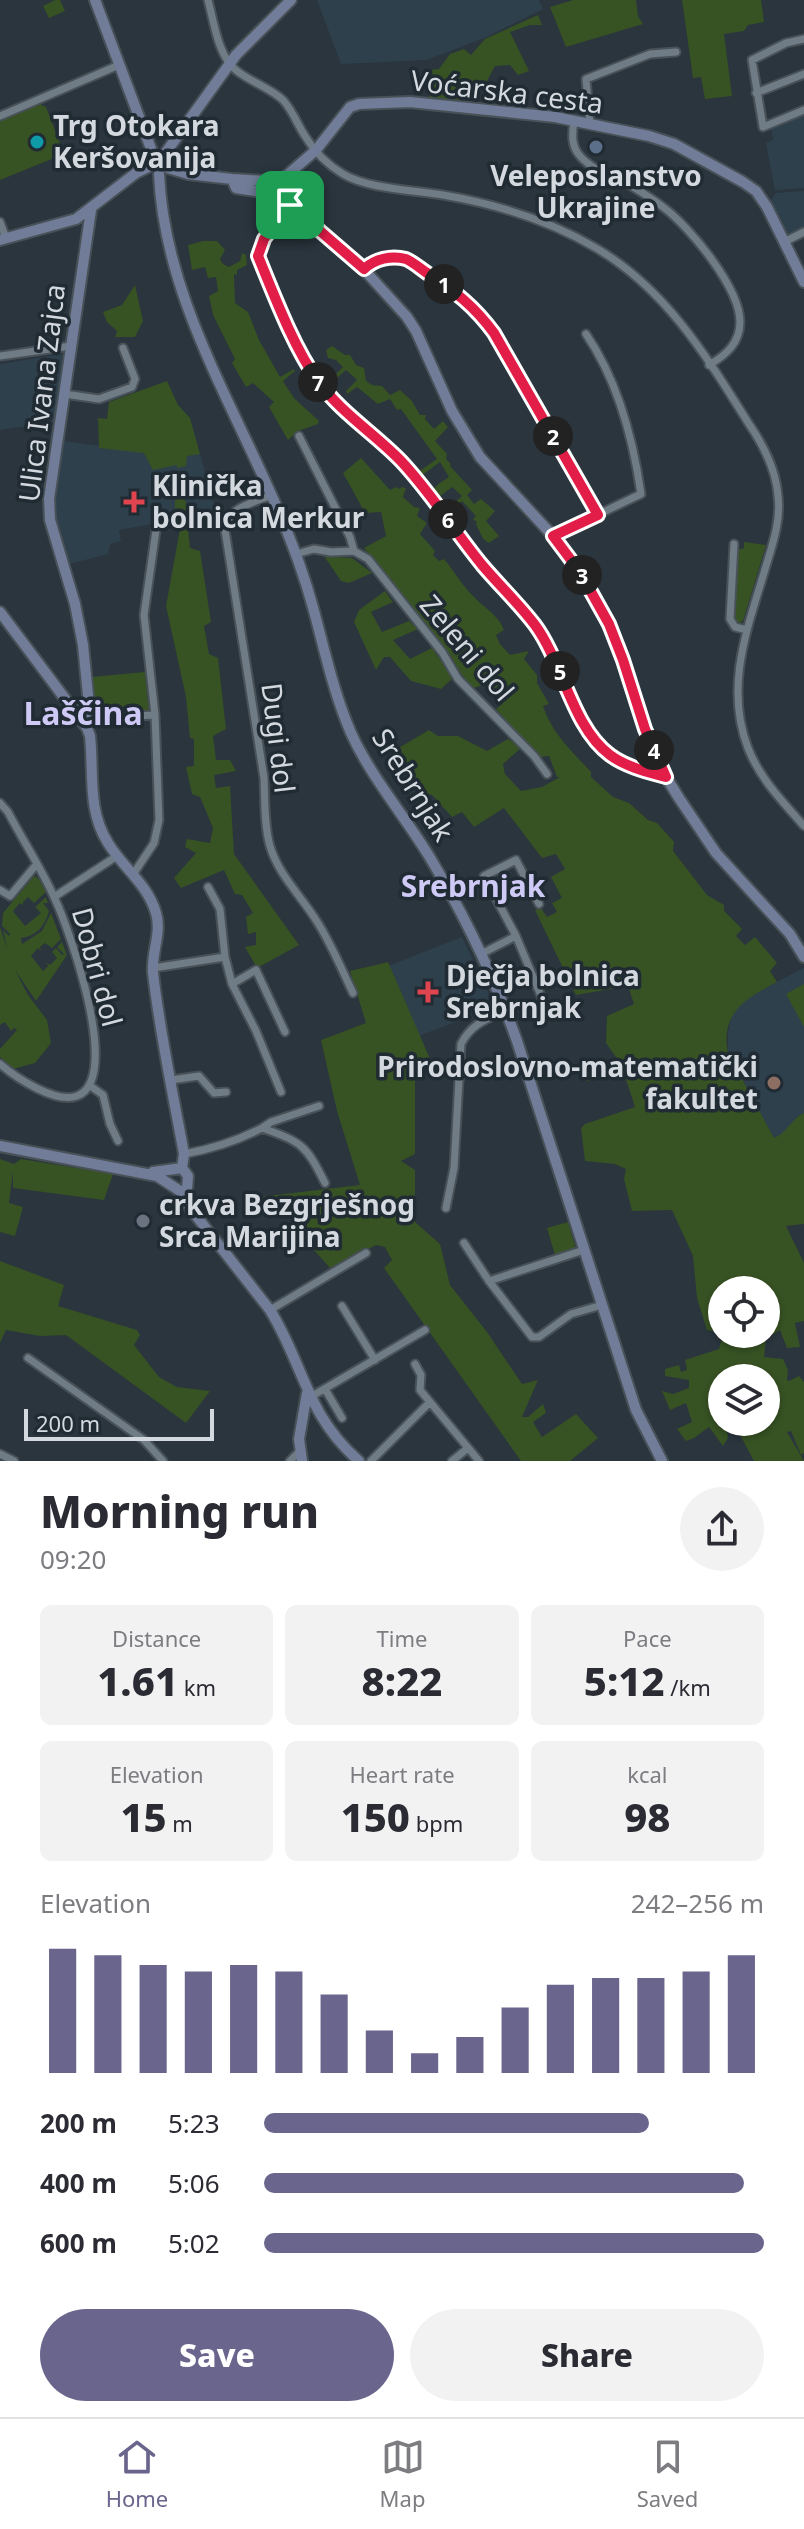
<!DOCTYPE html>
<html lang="en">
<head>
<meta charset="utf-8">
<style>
  :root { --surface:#fff; --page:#f2f2f3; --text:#2b2b33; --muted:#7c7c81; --line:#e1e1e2; --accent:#6a658c }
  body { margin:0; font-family:"Noto Sans",sans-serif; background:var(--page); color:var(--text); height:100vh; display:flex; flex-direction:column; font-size:30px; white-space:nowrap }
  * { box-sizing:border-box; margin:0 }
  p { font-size:26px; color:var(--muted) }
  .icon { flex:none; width:44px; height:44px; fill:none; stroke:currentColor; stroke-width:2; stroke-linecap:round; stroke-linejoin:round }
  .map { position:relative; height:1461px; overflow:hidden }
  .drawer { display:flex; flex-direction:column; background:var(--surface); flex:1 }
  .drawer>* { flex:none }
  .fabs { position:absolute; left:708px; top:1276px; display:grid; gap:16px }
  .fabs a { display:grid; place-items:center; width:72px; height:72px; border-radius:50%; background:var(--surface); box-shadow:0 2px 6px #0004; font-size:40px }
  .scale { position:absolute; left:24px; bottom:20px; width:190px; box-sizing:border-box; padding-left:8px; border:4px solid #d3d9df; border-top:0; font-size:22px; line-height:28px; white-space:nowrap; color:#d3d9df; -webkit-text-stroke:6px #202b33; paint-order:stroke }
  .pin { position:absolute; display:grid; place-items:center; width:68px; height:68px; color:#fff; margin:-34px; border-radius:16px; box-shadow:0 4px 12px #0006 }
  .km { position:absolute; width:40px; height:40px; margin:-20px; border-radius:50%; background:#222; color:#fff; font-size:22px; line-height:40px; text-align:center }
  .round { display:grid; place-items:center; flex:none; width:84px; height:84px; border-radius:42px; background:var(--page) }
  .head { display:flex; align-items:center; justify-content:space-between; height:136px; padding:0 40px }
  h1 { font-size:44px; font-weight:800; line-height:60px }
  .metrics { display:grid; grid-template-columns:repeat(3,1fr); gap:12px; height:136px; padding:8px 40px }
  .metrics div { display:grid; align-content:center; border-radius:12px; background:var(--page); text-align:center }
  .metrics b { font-size:40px; font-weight:800 }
  .metrics small { font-size:22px; font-weight:400 }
  .metrics p { font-size:22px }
  .chart { height:224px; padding:16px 40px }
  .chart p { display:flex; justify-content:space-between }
  .chart svg { width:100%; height:144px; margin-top:8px; stroke:var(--accent); stroke-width:6 }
  .action { display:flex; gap:16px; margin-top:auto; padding:16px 40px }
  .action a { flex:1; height:92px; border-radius:48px; background:var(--accent); color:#fff; font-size:32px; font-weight:800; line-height:92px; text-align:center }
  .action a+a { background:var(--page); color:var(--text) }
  ul { padding:0 40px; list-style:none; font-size:26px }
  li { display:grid; grid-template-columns:128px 96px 1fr; align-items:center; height:60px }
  li i { height:20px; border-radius:10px; background:var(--accent) }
  .tab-bar { display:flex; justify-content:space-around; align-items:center; height:112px; border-top:2px solid var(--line); background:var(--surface); font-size:22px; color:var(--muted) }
  .tab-bar a { display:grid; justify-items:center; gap:4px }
  .tab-bar .current { color:var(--accent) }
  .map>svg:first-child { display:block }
</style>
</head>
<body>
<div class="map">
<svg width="804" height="1461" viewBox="0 0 804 1461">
  <rect width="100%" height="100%" fill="#2a353e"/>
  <path fill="#2f404d" d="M317 0H539L543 9 482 39 426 60 341 64Z
    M804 115V188L775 190 766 143 773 140 771 129Z
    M804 191V229L786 237 769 203 776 193Z
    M62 354 63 355 54 422 0 430V364Z
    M63 441 144 452 200 454 216 510 196 516 119 530 121 541 110 544 108 554 69 564 56 526 54 511Z
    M462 937 495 1007 392 1046 360 977Z
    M804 968V1113L797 1117 784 1133 774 1138 728 1053V1033L731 1017 738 1006 750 996Z"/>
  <path fill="#375223" d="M55 0H60L65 11 49 18 43 6Z
    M573 0H636L638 16 643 24 566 47 550 7Z
    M682 0H761L764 22 748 25 744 31 724 34 732 96 705 99 701 77 693 78Z
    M538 15 542 25H530L510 32 529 71 518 75 510 65 495 66 486 83 466 85 461 101 429 97 428 70 439 69 450 54 464 49 471 55 485 39Z
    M40 104 46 107 64 154 0 180V121Z
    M203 241H217L225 250 220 259 223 264 229 267 240 261 242 253 246 255 247 265 237 270V275L234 274 235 303 248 312 259 340 280 377 294 369 295 371 283 381 284 383 294 398 319 421 318 424 298 431 288 440 269 407 274 402 253 383 246 387 232 363 235 359 213 315 209 296 218 291 216 277 208 278 205 267 192 270 188 245Z
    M135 285 143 321 135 337H115L117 331 107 322 103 312 122 305Z
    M332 346 345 355H350L356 365 364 368 366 381 372 385 382 386 390 395 400 390 412 401 420 415H426L425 419 434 429 443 421 448 427 435 441 447 454 446 459 451 464 450 466 472 490 467 495 474 504 481 499 495 511 486 521 499 536 489 543 483 539 476 524 477 522 473 519 476 516 462 501 449 512 444 501 450 507 462 496 452 487 439 497 431 493 437 485 449 477 440 462 421 476 415 469 421 470 437 459 401 409 397 410 390 399 378 404 357 387 347 394 346 391 357 380 346 370 331 383 330 380 343 367 336 360 328 358 326 350Z
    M167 381 178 405 190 418 200 454 187 456 186 466 177 468V465L153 470 144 453 99 448 98 418 107 419 109 402Z
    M361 458 390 490 396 487 399 489 402 487 406 488 403 497 414 507 420 508 417 516 427 523 420 534 435 551 433 555 439 561 444 559C454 571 462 585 473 596 484 608 498 614 504 630L496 635 500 644 510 655 529 651 524 659 537 675V683L549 704 543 706C552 734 572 751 591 772V777L613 797 629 803 648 820 657 823 674 842 673 851 707 895 724 905V911L742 929 736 936 745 945 755 937 777 963 770 971 777 982C747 998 720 1012 728 1053L774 1138C788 1132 791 1119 804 1113V1224L786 1226 804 1263V1321L795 1323 800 1347 787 1348 780 1330 772 1335 767 1331 766 1290H722V1333L707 1330 697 1298 693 1256 672 1210 632 1211 624 1179 626 1169 615 1164 585 1161 581 1128 585 1124 635 1107 623 1070 585 1082 618 1060 606 1043 607 1016 634 1004 628 986 576 995 535 910 541 908 547 917 557 912 552 903 562 898 551 877 565 869 556 854 542 858 504 808 474 827 462 812 452 817 432 795 418 792 397 749 429 730 438 736H458L487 751 508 739 521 748 503 764 505 774 521 791 542 787 560 777H557L549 756 539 757 507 725 506 720 496 709 502 704 483 685 474 688 462 675 449 653 399 594 392 580 384 574 364 548 386 536 381 512 365 513 343 473Z
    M184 496 189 515 196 516V523L188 528 190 548 200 551 211 622 204 626 209 654 218 658 226 729 213 736 216 760H230L236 771 214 775 216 788 230 786 234 854 299 945 257 968 245 947 256 945V932L248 934 246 917 253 913 242 895 235 894 224 870 181 888 174 878 196 853 185 847 187 839 210 843 213 828 200 797 192 794 186 767 194 766V739L190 738 186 697 166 606 180 529 162 525V521L175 515V500Z
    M744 542 766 545 743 621 738 624 735 620 738 550 744 548Z
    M324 556 352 558 372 573 349 583 341 581Z
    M385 591 393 602 371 612 382 632 409 621 418 629 393 640 410 659 432 648 453 678 441 689 411 681 390 657H384L376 670 354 622 359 610Z
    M145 672 149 711 95 713 91 677Z
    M34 876 38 878 46 892 34 903 28 897 23 902V905L20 903 13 911 25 926 41 913 35 907 46 897 48 903H43L49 911C45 926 37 936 21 938L22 944 42 931 51 913 61 939 52 948 45 943 40 947 41 951 38 948 31 956 43 971 48 966 47 963 50 965 57 958 52 952 56 948 62 955 64 954 57 947 62 942 67 955 36 1001 15 970 28 995 47 1020 51 1043 35 1063 13 1069 0 1057V1049L17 1030 14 1028 11 1031 5 1022 0 1025V909V927L7 948 3 930 9 936 10 934 2 926 3 913Z
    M388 962 431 1061 415 1063V1154L401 1161 415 1170V1222L440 1244 450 1285 487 1332 522 1384 538 1380 522 1417H528L543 1404 546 1413 533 1422 542 1437 576 1414 598 1438 570 1461H521L384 1268 392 1260 385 1247 376 1245 331 1269 313 1249 291 1206 259 1197 360 1185 337 1111 321 1040 366 1023 350 971Z
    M804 984V1027L786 994Z
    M0 1159 14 1164 21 1159 113 1174 104 1200 13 1188V1171L9 1203 23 1207 15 1236 0 1232Z
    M568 1222 576 1249 555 1255 547 1228Z
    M0 1261 64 1285 58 1306 137 1330 140 1335 134 1345 159 1377 177 1387 210 1391 186 1423 66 1335 40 1336 6 1330 0 1343Z
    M723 1334H761L766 1339 764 1357 783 1359 788 1370 787 1380 789 1381 799 1376 804 1382V1453L801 1455 791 1431 787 1432 804 1461H754L739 1433 736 1422H766V1378H722V1415L718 1417 727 1430 728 1438 723 1446 709 1427 694 1438 686 1441 677 1429 692 1422 686 1403 670 1410 662 1391 673 1394 689 1388V1380L665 1376V1369L679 1365 681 1372 687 1370 685 1360 719 1349Z"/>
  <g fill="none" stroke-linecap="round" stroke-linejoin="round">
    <defs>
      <path id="street" d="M208 0C214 22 218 57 237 71 251 82 270 88 283 100 293 111 297 124 305 136 314 151 328 165 343 174 368 189 414 190 443 195 496 204 550 221 596 248 666 289 707 357 749 424 764 446 776 469 778 496 781 520 773 543 766 566 748 627 724 686 748 748 760 779 783 802 804 826
        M804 39 786 43 752 60 763 127 804 110
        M756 93 804 74
        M0 116 119 65
        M574 121C572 134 571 146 580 156 593 171 616 178 633 187 643 193 654 200 663 207 690 227 740 288 740 322 740 343 726 355 709 365
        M590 124 586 79 650 54 676 52
        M290 205 264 239 258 256C273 293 296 349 318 382 340 413 375 434 401 461 432 494 455 532 483 566 500 586 520 604 535 625 563 662 572 727 610 755 626 767 648 772 666 777
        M0 222 6 238
        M784 242 804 232
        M364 269C375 259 391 255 406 259 413 262 421 269 428 274 456 292 474 306 494 333L598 515
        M0 356 71 346
        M64 394 99 399 132 387 135 379 123 348
        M299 436 350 537 354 551
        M272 495C253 503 227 507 225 530L264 778C265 800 264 825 270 846 278 874 301 896 316 920 331 943 341 968 353 993
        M553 536 641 494C633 438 618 381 586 334
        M734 544 730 619 735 627 747 630
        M296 554 314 549 331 552 354 551 368 559 442 652 458 679 534 756 547 774
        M83 722 93 718 155 715
        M0 803 8 812C23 841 42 869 55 899 69 929 123 1079 77 1096 56 1104 16 1078 0 1064
        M134 873 154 843 159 820 155 715 144 615 157 523
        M208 887 220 909 225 957 232 984 256 1031 281 1092
        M0 890 10 896 36 865
        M54 897 117 856
        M516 936 544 1003
        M481 954 516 936 484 876 516 860 539 904
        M153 968 225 957
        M232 984 256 970 285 1032
        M171 1080 199 1076 214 1093 226 1092
        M89 1085 103 1095 110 1124 118 1141
        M262 1128 271 1122 319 1106
        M184 1154C212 1149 237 1141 262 1128 302 1142 306 1145 325 1183
        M446 1208 454 1168 461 1044C471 1024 487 1019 506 1010
        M464 1243 489 1281 532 1337H539L571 1314 602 1305
        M489 1281 584 1250
        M342 1306 375 1360
        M270 1310 366 1253
        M28 1358 144 1440 163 1461
        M415 1364 421 1375 420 1390 479 1461
        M325 1389 342 1418
        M307 1399 425 1330
        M0 1454 14 1461
        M290 1461 300 1451
        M371 1461 429 1403
        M452 1461 468 1448"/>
      <path id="secondary" d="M95 0 153 154
        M164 155 236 55 291 0
        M168 168 188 174 232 179 265 181 285 177 316 150 350 107 359 104 410 102 555 117 649 136 674 144 743 182 756 191 767 207 804 282
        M159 174C164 289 225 390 270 492 288 531 303 570 314 611 325 652 334 694 351 733 371 777 404 815 429 856 464 914 494 977 517 1041L636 1410 662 1461
        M232 179 236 188 274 194 290 205 358 263 407 317 416 331 452 411 480 457 553 536 591 590 617 644 645 729 666 777 679 798 716 853 790 934 804 957
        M0 240 76 219 136 173 148 167
        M0 612 87 728 90 736C94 772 87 810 108 843 123 868 147 883 156 913 162 933 151 953 153 973 160 1034 173 1094 184 1154L182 1168
        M83 722 89 705 83 645 75 604 50 520 49 499 91 210
        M0 1146 157 1176 180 1191 190 1208 270 1310C304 1365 306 1415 359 1461
        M182 1168 188 1176 187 1189 189 1199
        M153 1172 182 1168
        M302 1461 299 1439 307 1393"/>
    </defs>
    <use href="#street" stroke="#485158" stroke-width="11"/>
    <use href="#secondary" stroke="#485158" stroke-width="14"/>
    <use href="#street" stroke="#6f7b85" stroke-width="7"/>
    <use href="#secondary" stroke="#717d98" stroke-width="10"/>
  </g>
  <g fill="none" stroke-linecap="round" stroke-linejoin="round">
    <defs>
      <path id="route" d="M290 205 364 269C375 259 391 255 406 259 413 262 421 269 427 273 456 292 474 306 494 333L598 515 553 536 580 572 609 624 623 660 645 729 666 777C648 772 626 767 610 755 572 727 563 663 535 625 519 604 500 586 483 566 455 532 432 494 401 461 375 434 340 412 318 381 294 348 274 295 258 256L264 239Z"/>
    </defs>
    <use href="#route" stroke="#fff" stroke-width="16"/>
    <use href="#route" stroke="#e11d48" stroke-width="10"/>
  </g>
  <circle fill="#0f9aa8" stroke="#202b33" stroke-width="3" cx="37" cy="142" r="8"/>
  <circle fill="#5c6f8a" stroke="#202b33" stroke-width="3" cx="596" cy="147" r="8"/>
  <g fill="#e0444e" stroke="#202b33" stroke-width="3">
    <path d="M130 490h8v8h8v8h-8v8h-8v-8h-8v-8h8z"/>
    <path d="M424 980h8v8h8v8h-8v8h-8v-8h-8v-8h8z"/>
  </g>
  <circle fill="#8d6e63" stroke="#202b33" stroke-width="3" cx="774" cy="1083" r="8"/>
  <circle fill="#6b7280" stroke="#202b33" stroke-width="3" cx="143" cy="1221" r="8"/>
  <g text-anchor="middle" stroke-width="7" stroke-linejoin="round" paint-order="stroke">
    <g font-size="28" fill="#d3d9df" stroke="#202b33">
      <text transform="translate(507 92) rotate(7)" y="10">Voćarska cesta</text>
      <text transform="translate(42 393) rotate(-83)" y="10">Ulica Ivana Zajca</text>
      <text transform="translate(467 648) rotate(50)" y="10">Zeleni dol</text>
      <text transform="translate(278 738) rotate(83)" y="10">Dugi dol</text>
      <text transform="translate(413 785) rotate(58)" y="10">Srebrnjak</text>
      <text transform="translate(97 967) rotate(75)" y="10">Dobri dol</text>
    </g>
    <g font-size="28" font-weight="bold" fill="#d3d9df" stroke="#202b33" text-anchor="start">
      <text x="53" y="136">Trg Otokara<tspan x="53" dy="32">Keršovanija</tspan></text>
      <text x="596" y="186" text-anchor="middle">Veleposlanstvo<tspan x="596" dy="32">Ukrajine</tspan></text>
      <text x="152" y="496">Klinička<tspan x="152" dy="32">bolnica Merkur</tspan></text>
      <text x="446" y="986">Dječja bolnica<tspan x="446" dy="32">Srebrnjak</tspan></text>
      <text x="758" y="1077" text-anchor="end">Prirodoslovno-matematički<tspan x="758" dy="32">fakultet</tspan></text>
      <text x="159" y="1215">crkva Bezgrješnog<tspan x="159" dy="32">Srca Marijina</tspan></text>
    </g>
    <g font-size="30" font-weight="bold" fill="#cec9f5" stroke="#202b33">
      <text x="473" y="897">Srebrnjak</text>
    </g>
    <g font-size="32" font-weight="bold" fill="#cec9f5" stroke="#202b33">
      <text x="83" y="725">Laščina</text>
    </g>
  </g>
</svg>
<div class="fabs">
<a><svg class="icon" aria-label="locate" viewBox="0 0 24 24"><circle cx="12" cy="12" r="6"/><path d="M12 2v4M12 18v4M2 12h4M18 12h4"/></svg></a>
<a><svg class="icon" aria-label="layers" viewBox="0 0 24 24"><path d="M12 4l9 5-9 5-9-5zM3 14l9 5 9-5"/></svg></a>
</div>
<div class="scale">200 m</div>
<div class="pin" style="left:290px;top:205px;background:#1e9e55"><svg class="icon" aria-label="arrive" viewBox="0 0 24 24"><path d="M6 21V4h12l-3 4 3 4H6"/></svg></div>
<b class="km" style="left:444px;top:284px">1</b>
<b class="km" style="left:553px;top:436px">2</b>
<b class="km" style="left:582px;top:575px">3</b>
<b class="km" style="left:654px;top:750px">4</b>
<b class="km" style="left:560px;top:671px">5</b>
<b class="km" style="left:448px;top:519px">6</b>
<b class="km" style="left:318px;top:382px">7</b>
</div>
<section class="drawer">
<div class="head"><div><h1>Morning run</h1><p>09:20</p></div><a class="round"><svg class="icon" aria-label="share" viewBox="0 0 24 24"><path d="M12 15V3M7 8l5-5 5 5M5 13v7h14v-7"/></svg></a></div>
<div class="metrics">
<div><p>Distance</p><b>1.61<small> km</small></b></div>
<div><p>Time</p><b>8:22</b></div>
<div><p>Pace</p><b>5:12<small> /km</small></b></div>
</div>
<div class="metrics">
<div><p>Elevation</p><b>15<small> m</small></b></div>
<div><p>Heart rate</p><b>150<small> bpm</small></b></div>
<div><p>kcal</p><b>98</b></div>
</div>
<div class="chart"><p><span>Elevation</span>242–256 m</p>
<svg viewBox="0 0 160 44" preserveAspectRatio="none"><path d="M5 44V6M15 44V8M25 44V11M35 44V13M45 44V11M55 44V13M65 44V20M75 44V31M85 44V38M95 44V33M105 44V24M115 44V17M125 44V15M135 44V15M145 44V13M155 44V8"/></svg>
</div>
<ul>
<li><b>200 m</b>5:23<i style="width:77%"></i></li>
<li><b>400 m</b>5:06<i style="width:96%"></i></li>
<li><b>600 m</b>5:02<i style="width:100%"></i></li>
</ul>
<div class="action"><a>Save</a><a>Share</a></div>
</section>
<nav class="tab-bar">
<a class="current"><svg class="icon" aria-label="home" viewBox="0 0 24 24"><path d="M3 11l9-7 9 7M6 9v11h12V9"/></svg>Home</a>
<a><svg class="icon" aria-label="map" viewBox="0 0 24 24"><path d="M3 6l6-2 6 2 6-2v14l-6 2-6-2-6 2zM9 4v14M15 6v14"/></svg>Map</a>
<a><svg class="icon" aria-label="saved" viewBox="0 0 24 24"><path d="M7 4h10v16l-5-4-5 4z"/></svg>Saved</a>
</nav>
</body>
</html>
